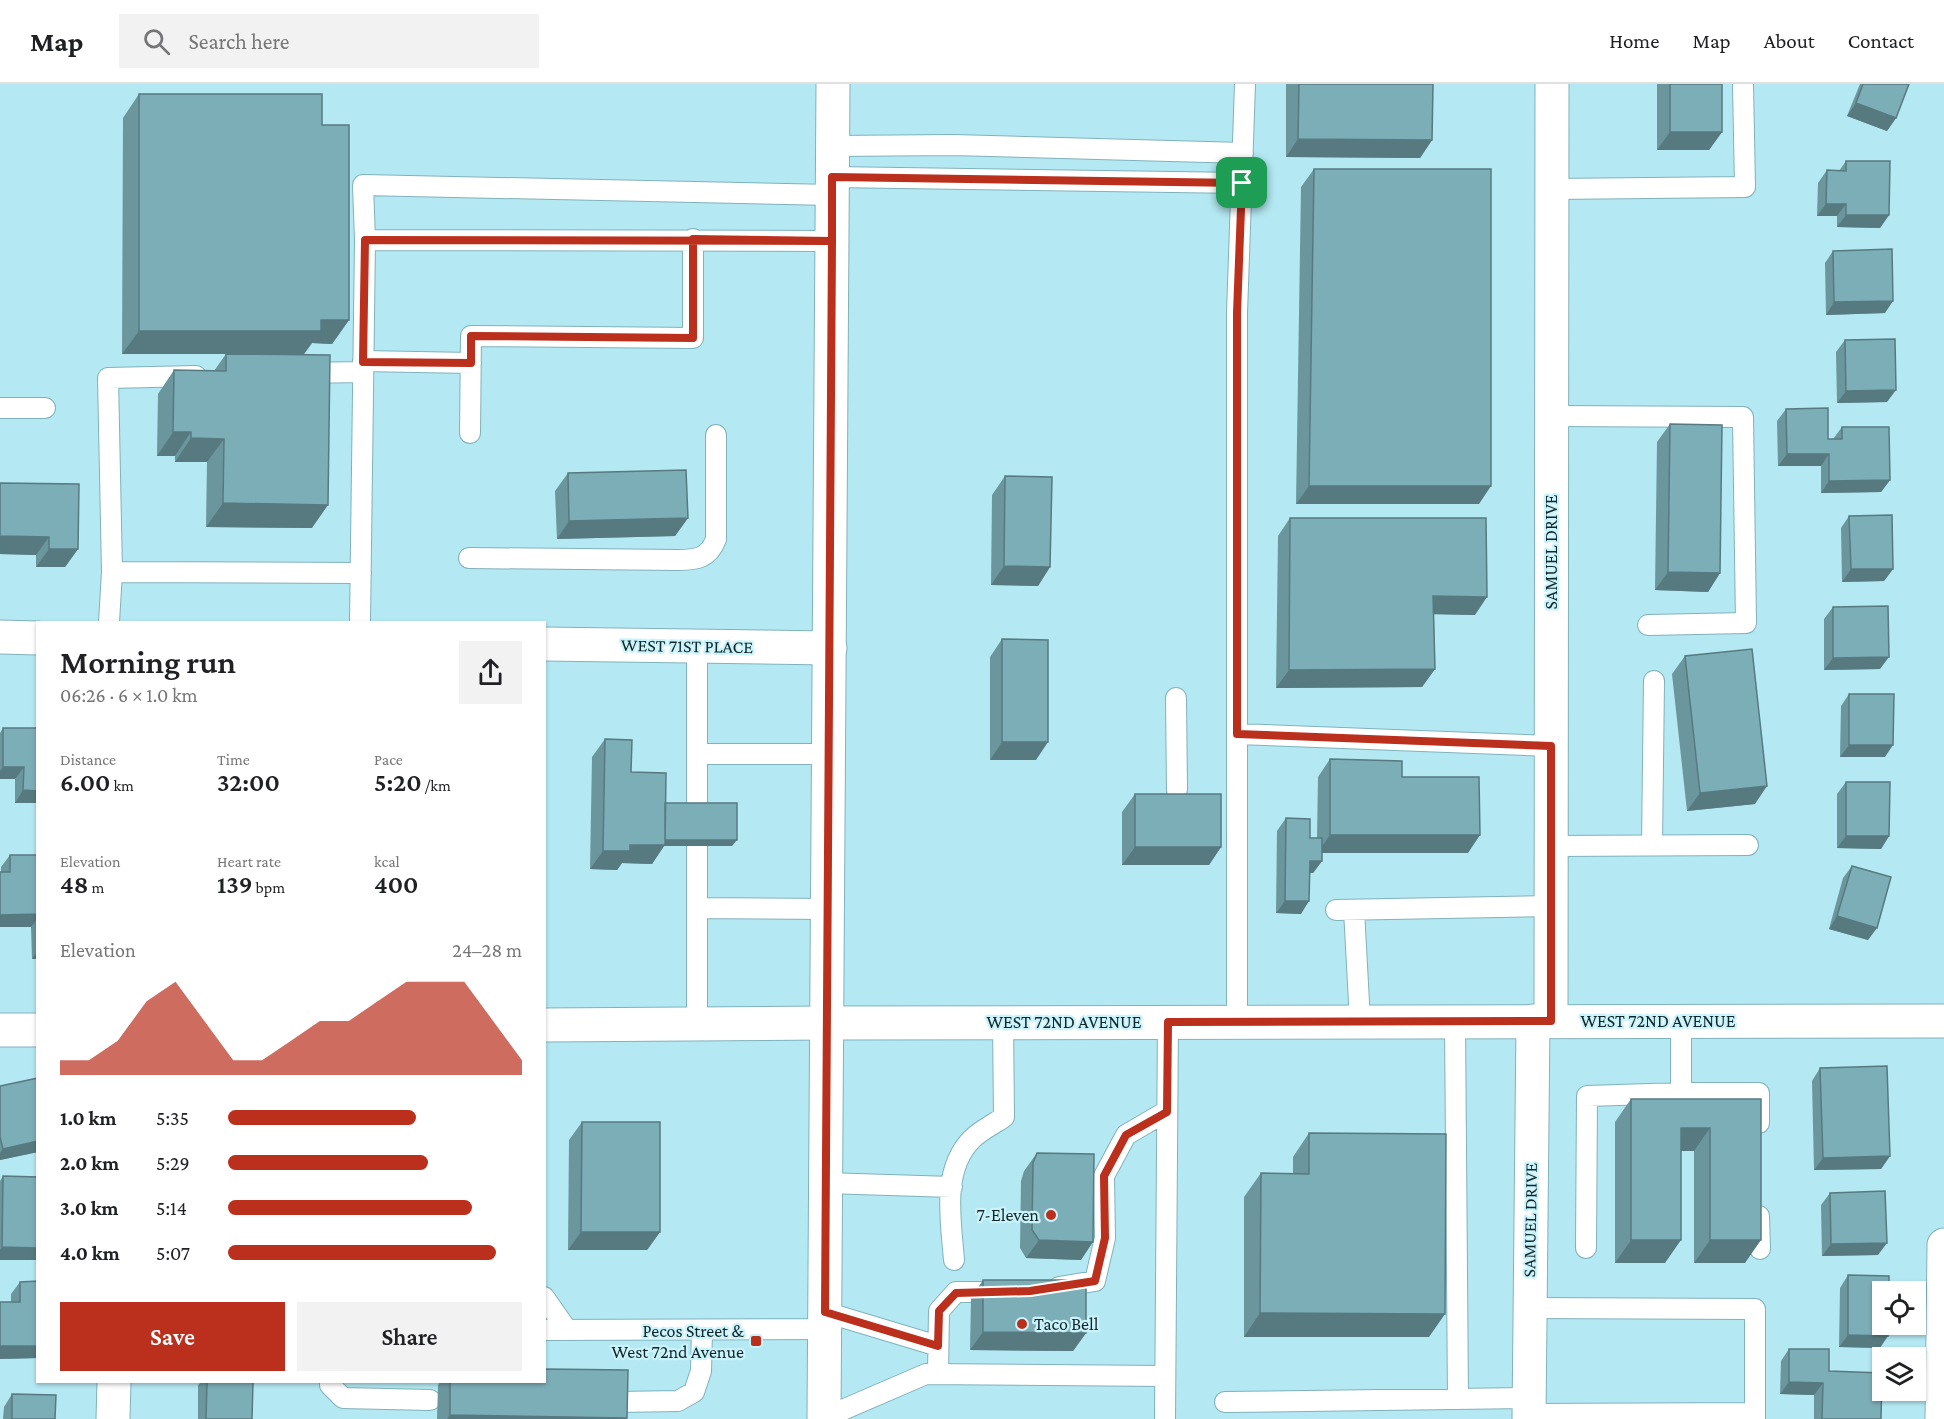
<!DOCTYPE html>
<html lang="en">
<head>
<meta charset="utf-8">
<style>
  :root { --surface:#fff; --page:#f2f2f2; --text:#202124; --muted:#757577; --line:#e0e0e0; --accent:#bb2f1d }
  body { margin:0; font-family:"Crimson Pro",serif; background:var(--page); color:var(--text); height:100vh; display:flex; flex-direction:column; font-size:22px; white-space:nowrap }
  * { box-sizing:border-box; margin:0 }
  p { font-size:20px; color:var(--muted) }
  .icon { flex:none; width:33px; height:33px; fill:none; stroke:currentColor; stroke-width:2; stroke-linecap:round; stroke-linejoin:round }
  .map { position:relative; flex:1; overflow:hidden }
  .panel { position:absolute; left:36px; top:537px; width:510px; height:762px; display:flex; flex-direction:column; background:var(--surface); border-radius:0px; box-shadow:0 2px 4px #0004 }
  .panel>* { flex:none }
  .controls { position:absolute; left:1872px; top:1197px; display:grid; gap:12px }
  .controls a { display:grid; place-items:center; width:54px; height:54px; border-radius:0px; background:var(--surface); box-shadow:0 2px 4px #0004; font-size:30px }
  .pin { position:absolute; display:grid; place-items:center; width:51px; height:51px; color:#fff; margin:-26px; border-radius:12px; box-shadow:0 3px 9px #0006 }
  .round { display:grid; place-items:center; flex:none; width:63px; height:63px; border-radius:0px; background:var(--page) }
  .overview { display:flex; align-items:center; justify-content:space-between; height:102px; padding:0 24px }
  h1 { font-size:33px; font-weight:600; line-height:45px }
  .stats { display:grid; grid-template-columns:repeat(3,1fr); gap:9px; height:102px; padding:6px 24px }
  .stats div { display:grid; align-content:center }
  .stats b { font-size:26px; font-weight:600 }
  .stats small { font-size:16px; font-weight:400 }
  .stats p { font-size:16px }
  .chart { height:168px; padding:12px 24px }
  .chart p { display:flex; justify-content:space-between }
  .chart svg { width:100%; height:108px; margin-top:6px; fill:var(--accent); opacity:.7 }
  .action { display:flex; gap:12px; margin-top:auto; padding:12px 24px }
  .action a { flex:1; height:69px; border-radius:0px; background:var(--accent); color:#fff; font-size:24px; font-weight:600; line-height:69px; text-align:center }
  .action a+a { background:var(--page); color:var(--text) }
  ul { padding:0 24px; list-style:none; font-size:20px }
  li { display:grid; grid-template-columns:96px 72px 1fr; align-items:center; height:45px }
  li i { height:15px; border-radius:8px; background:var(--accent) }
  header { display:flex; align-items:center; gap:36px; box-sizing:border-box; height:84px; padding:0 30px; background:var(--surface); border-bottom:2px solid var(--line) }
  header strong { font-size:28px }
  nav { display:flex; gap:33px; margin-inline-start:auto; font-size:21px }
  .search { width:420px; height:54px; background:var(--page); display:flex; align-items:center; gap:15px; box-sizing:border-box; padding:0 21px; border-radius:0px; color:var(--muted); font-size:22px }
  .map>svg:first-child { display:block }
</style>
</head>
<body>
<header>
<strong>Map</strong>
<div class="search"><svg class="icon" aria-label="search" viewBox="0 0 24 24"><circle cx="10" cy="10" r="6"/><path d="M15 15l6 6"/></svg>Search here</div>
<nav><a>Home</a><a>Map</a><a>About</a><a>Contact</a></nav>
</header>
<div class="map">
<svg width="1944" height="1335" viewBox="0 0 1944 1335">
  <rect width="100%" height="100%" fill="#b4e8f2"/>
  <g fill="none" stroke-linecap="round" stroke-linejoin="round">
    <defs>
      <path id="service" d="M832 62 953 61 1243 69
        M832 93 1242 99
        M1552 105 1745 103 1743 0
        M365 156 363 101 832 111
        M363 277 471 279
        M303 289 363 288
        M0 324H45
        M1552 332 1743 333 1746 539 1648 541
        M470 349 471 252 693 254V155
        M469 474 678 476C697 476 709 474 716 455V351
        M112 488 361 489
        M109 538 112 488 108 294 196 292
        M360 538 365 156 832 157
        M1176 614 1177 706
        M1237 650 1551 662
        M698 670H829
        M1652 761 1654 597
        M1551 762 1748 761
        M697 824 828 825
        M1336 826 1551 822
        M1354 826 1360 937
        M1237 937V229L1245 0
        M1455 937 1458 1315
        M1681 937V1009H1759V1039
        M697 939V561
        M825 1099 952 1103
        M1759 1132 1760 1165
        M1586 1164 1587 1012 1681 1009
        M954 1176C951 1137 941 1086 972 1055 981 1046 994 1040 1004 1033L1003 937
        M1059 1203 1095 1197 1105 1154 1104 1092 1126 1051 1167 1027
        M544 1213 567 1246
        M1529 1224 1755 1225V1335
        M825 1228 938 1262
        M544 1246 825 1245
        M938 1290 939 1227 956 1208H1000
        M330 1298V1301L343 1314 430 1316
        M618 1318 678 1317 694 1308 701 1287 702 1246
        M1225 1318 1529 1314
        M1529 1330 1755 1329
        M824 1334 926 1290 1165 1292
        M1165 1335 1168 937"/>
      <path id="minor" d="M0 553 38 554
        M544 560 830 564
        M544 941 827 939
        M0 946H38
        M113 1335 114 1298
        M1529 1335 1533 937
        M1942 1335 1944 1161"/>
      <path id="tertiary" d="M1551 937 1552 0"/>
      <path id="secondary" d="M827 939 1944 937
        M824 1335 833 0"/>
    </defs>
    <use href="#service" stroke="#80b2bc" stroke-width="22"/>
    <use href="#minor" stroke="#80b2bc" stroke-width="35"/>
    <use href="#tertiary" stroke="#80b2bc" stroke-width="35"/>
    <use href="#secondary" stroke="#80b2bc" stroke-width="35"/>
    <use href="#service" stroke="#fff" stroke-width="20"/>
    <use href="#minor" stroke="#fff" stroke-width="33"/>
    <use href="#tertiary" stroke="#fff" stroke-width="33"/>
    <use href="#secondary" stroke="#fff" stroke-width="33"/>
  </g>
  <path fill="#6b969e" d="M1286 0H1433L1432 56 1420 74 1286 73Z
    M1657 0H1722V48L1709 66H1657Z
    M1860 0H1909L1896 34 1887 47 1847 32Z
    M139 10 322 41 349 236 332 260 312 259 304 270 312 444 206 443 207 378H175V372H157L158 310 174 286 214 287 226 270H122L123 34Z
    M1846 77 1889 131 1880 144 1837 143V132H1817L1818 99 1827 86 1839 87Z
    M1314 85 1479 420H1296L1301 103Z
    M1833 167 1885 229 1826 231 1825 179Z
    M1845 256 1887 318 1837 319 1836 268Z
    M1786 325 1828 355H1833L1842 343 1890 396 1881 408 1821 409V382H1778L1777 337Z
    M1670 340 1720 489 1708 508 1655 506 1657 358Z
    M568 389 688 434 675 452 557 455 555 407Z
    M1005 392 1050 483 1038 502 991 501 992 411Z
    M0 399 78 465 65 483H36V471L0 470Z
    M1849 432 1893 485 1884 497 1842 498 1841 444Z
    M1290 434 1475 531 1434 530 1435 585 1422 603 1276 604 1278 452Z
    M1833 523 1880 585 1824 586V535Z
    M1002 555 1036 676H990V573Z
    M1685 572 1755 720 1687 727 1672 590Z
    M1849 610 1885 673H1840L1841 622Z
    M3 644H38V719H15V695H0V649Z
    M605 655 631 688 665 719 732 762H664L652 780 622 779 617 786 590 785 592 673Z
    M1330 675 1402 693 1468 769H1322V777L1313 789H1309L1301 830 1276 829 1277 747 1286 734 1310 754H1317L1318 693Z
    M1846 698 1889 752 1881 765 1837 764V710Z
    M1135 710 1221 763 1209 781H1122V728Z
    M10 771H38V875H32L31 843 1 788V783Z
    M1852 782 1868 856 1829 845 1843 794Z
    M1820 984 1890 1072 1881 1085 1814 1086 1812 997Z
    M38 994V1068L0 1076V1002Z
    M1631 1015H1761L1745 1179H1694V1067H1681L1665 1179H1615V1038Z
    M582 1038 660 1148 647 1166H568L569 1056Z
    M1309 1049 1429 1253H1244V1113L1261 1089H1293V1073Z
    M1037 1069 1081 1176 1026 1174 1020 1164 1021 1097 1024 1087Z
    M3 1092 38 1093 0 1176V1097Z
    M1830 1109 1878 1171 1822 1172 1821 1121Z
    M1848 1191 1880 1264 1839 1263 1840 1204Z
    M983 1196 1086 1249 1073 1267 970 1266 971 1214Z
    M20 1198 38 1274 0 1275V1218H11V1210Z
    M1789 1265 1829 1287 1881 1335H1814V1311L1780 1310 1781 1277Z
    M201 1298H253L252 1335H198V1301Z
    M440 1298H544L626 1335H437L438 1301Z
    M12 1310 55 1335H3L4 1323Z"/>
  <path fill="#577a81" d="M1856 19 1896 34 1887 47 1847 32Z
    M1670 48H1722L1709 66H1657Z
    M1298 55 1432 56 1420 74 1286 73Z
    M1826 120H1846L1837 132H1817Z
    M1846 131H1889L1880 144 1837 143Z
    M1893 217 1885 229 1826 231 1834 218Z
    M321 236H349L332 260 312 259 304 270H122L139 247Z
    M1896 306 1887 318 1837 319 1846 307Z
    M173 348H191L175 372H157Z
    M191 354 224 355 207 378H175Z
    M1787 370H1829L1821 382H1778Z
    M1890 396 1881 408 1821 409 1829 397Z
    M1309 402H1491L1479 420H1296Z
    M223 419 328 421 312 444 206 443Z
    M688 434 675 452 557 455 569 437Z
    M0 452 49 453 36 471 0 470Z
    M49 465H78L65 483H36Z
    M1004 482 1050 483 1038 502 991 501Z
    M1851 485H1893L1884 497 1842 498Z
    M1668 488 1720 489 1708 508 1655 506Z
    M1433 512 1487 513 1475 531 1421 530Z
    M1889 573 1880 585 1824 586 1833 574Z
    M1435 585 1422 603 1276 604 1289 586Z
    M1002 658H1048L1036 676H990Z
    M1849 661H1893L1885 673H1840Z
    M3 683H24L15 695H0V687Z
    M1767 702 1755 720 1687 727 1700 709Z
    M23 706 38 707V719H15Z
    M1330 751H1480L1468 769H1317Z
    M1846 752H1889L1881 765 1837 764Z
    M662 756H737L732 762H664L652 780 622 779 617 786 590 785 603 767Z
    M1135 763H1221L1209 781H1122Z
    M1310 777H1322L1313 789H1301Z
    M1285 817H1309L1301 830 1276 829Z
    M38 830V834L31 843H0V831Z
    M1837 832 1877 844 1868 856 1829 845Z
    M38 867V875H32Z
    M1681 1044H1710L1694 1067H1665Z
    M38 1057V1068L0 1076V1069L3 1065Z
    M1890 1072 1881 1085 1814 1086 1823 1074Z
    M581 1148H660L647 1166H568Z
    M1039 1156 1093 1158 1081 1176 1026 1174Z
    M1631 1156H1681L1665 1179H1615Z
    M1710 1156H1761L1745 1179H1694Z
    M1887 1159 1878 1171 1822 1172 1831 1160Z
    M2 1163 38 1164V1176H0V1166Z
    M1260 1229 1445 1230 1429 1253H1244Z
    M983 1248 1086 1249 1073 1267 970 1266Z
    M1848 1251 1888 1252 1880 1264 1839 1263Z
    M0 1262H38V1274L0 1275Z
    M1789 1298 1823 1299 1814 1311 1780 1310Z
    M450 1331 627 1334 626 1335H447Z"/>
  <path fill="#7caeb8" stroke="#577a81" stroke-width="1.5" d="M1299 0H1433L1432 56 1298 55Z
    M1670 0H1722V48H1670Z
    M1863 0H1909L1896 34 1856 19Z
    M139 10H322V41H349V236H321V247H139Z
    M1846 77H1890L1889 131H1846V120H1826L1827 86 1846 87Z
    M1314 85H1491V402H1309Z
    M1892 165 1893 217 1834 218 1833 167Z
    M1895 255 1896 306 1846 307 1845 256Z
    M226 270 330 271 328 421 223 419 224 355 191 354V348H173L174 286 226 287Z
    M1828 324V355H1842V343H1889L1890 396 1829 397V370H1787L1786 325Z
    M1670 340 1722 341 1720 489 1668 488Z
    M686 386 688 434 569 437 568 389Z
    M1005 392 1052 393 1050 483 1004 482Z
    M0 399 79 400 78 465H49V453L0 452Z
    M1892 431 1893 485H1851L1849 432Z
    M1290 434H1486L1487 513 1433 512 1435 585 1289 586Z
    M1888 522 1889 573 1833 574V523Z
    M1002 555 1048 556V658H1002Z
    M1752 565 1767 702 1700 709 1685 572Z
    M1849 610H1894L1893 661H1849Z
    M3 644H38V707L23 706 24 683H3Z
    M605 655 632 656 631 688 666 689 665 761H630V767H603Z
    M1330 675 1402 677V693H1479L1480 751H1330Z
    M1846 698H1890L1889 752H1846Z
    M1135 710H1221V763H1135Z
    M665 719H737V756H665Z
    M1286 734 1310 735V754H1322V777H1310L1309 817H1285Z
    M10 771H38V830L0 831V788H10Z
    M1852 782 1891 793 1877 844 1837 832Z
    M1887 982 1890 1072 1823 1074 1820 984Z
    M38 994V1057L3 1065 0 1053V1002Z
    M1631 1015H1761V1156H1710V1044H1681V1156H1631Z
    M582 1038H660V1148H581Z
    M1309 1049 1446 1050 1445 1230 1260 1229 1261 1089 1309 1090Z
    M1037 1069 1094 1070 1093 1158 1039 1156 1032 1146 1033 1079Z
    M3 1092 38 1093V1164L2 1163Z
    M1885 1107 1887 1159 1831 1160 1830 1109Z
    M1848 1191 1889 1192V1208H1882V1240H1888V1252L1848 1251Z
    M983 1196H1086V1249L983 1248Z
    M38 1197V1262H0V1218H20V1198Z
    M1789 1265H1829V1287L1882 1289 1881 1335H1822L1823 1299 1789 1298Z
    M544 1285 628 1286 627 1334 450 1331V1298H544Z
    M207 1298H253L252 1335H206Z
    M12 1310 56 1311 55 1335H12Z"/>
  <g fill="none" stroke-linecap="round" stroke-linejoin="round">
    <defs>
      <path id="route" d="M1242 99 832 93V157L365 156 363 278 471 279V252L693 254V155L832 157 825 1228 938 1262 939 1227 956 1209 1030 1207 1095 1197 1105 1154 1104 1092 1126 1051 1167 1028 1168 938 1551 937V662L1237 650V229L1242 99"/>
    </defs>
    <use href="#route" stroke="#fff" stroke-width="12"/>
    <use href="#route" stroke="#bb2f1d" stroke-width="8"/>
  </g>
  <g fill="#bb2f1d" stroke="#caf3fb" stroke-width="2">
    <circle cx="1051" cy="1131" r="6"/>
    <circle cx="1022" cy="1240" r="6"/>
    <rect x="750" y="1251" width="12" height="12" rx="3"/>
  </g>
  <g text-anchor="middle" stroke-width="4.5" stroke-linejoin="round" paint-order="stroke">
    <g font-size="18" fill="#112629" stroke="#caf3fb">
      <text transform="translate(1551 468) rotate(-90)" y="6">SAMUEL DRIVE</text>
      <text transform="translate(687 562) rotate(1)" y="6">WEST 71ST PLACE</text>
      <text x="1658" y="943">WEST 72ND AVENUE</text>
      <text x="1064" y="944">WEST 72ND AVENUE</text>
      <text transform="translate(1530 1136) rotate(-89)" y="6">SAMUEL DRIVE</text>
    </g>
    <g font-size="18" fill="#112629" stroke="#caf3fb" text-anchor="end">
      <text x="1039" y="1137">7-Eleven</text>
      <text x="1034" y="1246" text-anchor="start">Taco Bell</text>
      <text x="744" y="1253">Pecos Street &amp;<tspan x="744" dy="21">West 72nd Avenue</tspan></text>
    </g>
  </g>
</svg>
<div class="controls">
<a><svg class="icon" aria-label="locate" viewBox="0 0 24 24"><circle cx="12" cy="12" r="6"/><path d="M12 2v4M12 18v4M2 12h4M18 12h4"/></svg></a>
<a><svg class="icon" aria-label="layers" viewBox="0 0 24 24"><path d="M12 4l9 5-9 5-9-5zM3 14l9 5 9-5"/></svg></a>
</div>
<div class="pin" style="left:1242px;top:99px;background:#1e9e55"><svg class="icon" aria-label="arrive" viewBox="0 0 24 24"><path d="M6 21V4h12l-3 4 3 4H6"/></svg></div>
<section class="panel">
<div class="overview"><div><h1>Morning run</h1><p>06:26 · 6 × 1.0 km</p></div><a class="round"><svg class="icon" aria-label="share" viewBox="0 0 24 24"><path d="M12 15V3M7 8l5-5 5 5M5 13v7h14v-7"/></svg></a></div>
<div class="stats">
<div><p>Distance</p><b>6.00<small> km</small></b></div>
<div><p>Time</p><b>32:00</b></div>
<div><p>Pace</p><b>5:20<small> /km</small></b></div>
</div>
<div class="stats">
<div><p>Elevation</p><b>48<small> m</small></b></div>
<div><p>Heart rate</p><b>139<small> bpm</small></b></div>
<div><p>kcal</p><b>400</b></div>
</div>
<div class="chart"><p><span>Elevation</span>24–28 m</p>
<svg viewBox="0 0 160 44" preserveAspectRatio="none"><path d="M0 44V38L10 38L20 30L30 14L40 6L50 22L60 38L70 38L80 30L90 22L100 22L110 14L120 6L130 6L140 6L150 22L160 38V44z"/></svg>
</div>
<ul>
<li><b>1.0 km</b>5:35<i style="width:64%"></i></li>
<li><b>2.0 km</b>5:29<i style="width:68%"></i></li>
<li><b>3.0 km</b>5:14<i style="width:83%"></i></li>
<li><b>4.0 km</b>5:07<i style="width:91%"></i></li>
</ul>
<div class="action"><a>Save</a><a>Share</a></div>
</section>
</div>
</body>
</html>
